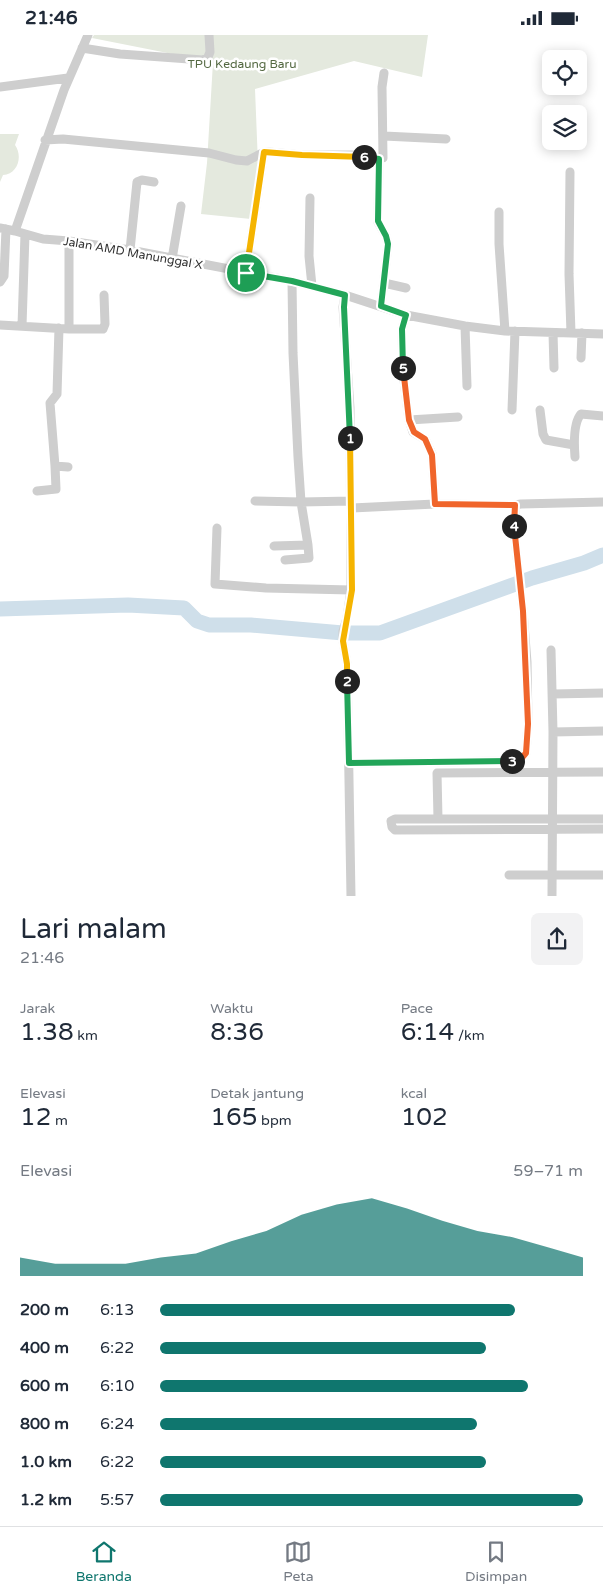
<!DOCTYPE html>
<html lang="id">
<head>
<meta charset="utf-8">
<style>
  :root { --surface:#fff; --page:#f2f2f3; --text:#1f2937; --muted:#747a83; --line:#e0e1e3; --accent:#0f766e }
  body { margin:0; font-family:"Varela Round",sans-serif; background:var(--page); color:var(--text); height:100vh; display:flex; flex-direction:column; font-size:19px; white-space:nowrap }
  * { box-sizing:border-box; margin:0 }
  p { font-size:16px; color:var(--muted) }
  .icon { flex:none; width:28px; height:28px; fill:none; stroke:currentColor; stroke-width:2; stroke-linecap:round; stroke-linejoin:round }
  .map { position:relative; height:861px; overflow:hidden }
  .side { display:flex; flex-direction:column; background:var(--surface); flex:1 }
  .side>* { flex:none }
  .fabs { position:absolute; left:542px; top:15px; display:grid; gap:10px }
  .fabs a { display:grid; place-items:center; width:45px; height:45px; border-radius:8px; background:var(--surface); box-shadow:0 2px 12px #0003; font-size:25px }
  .pin { position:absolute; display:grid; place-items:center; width:42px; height:42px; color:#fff; margin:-21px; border:2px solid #fff; border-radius:50%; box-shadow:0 1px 5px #0007 }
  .km { position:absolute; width:25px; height:25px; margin:-12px; border-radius:50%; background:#222; color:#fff; font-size:14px; line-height:25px; text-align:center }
  .round { display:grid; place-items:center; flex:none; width:52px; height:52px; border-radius:8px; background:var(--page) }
  .summary { display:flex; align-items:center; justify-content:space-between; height:85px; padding:0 20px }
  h1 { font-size:28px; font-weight:600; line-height:38px }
  .metrics { display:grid; grid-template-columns:repeat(3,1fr); gap:8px; height:85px; padding:5px 20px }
  .metrics div { display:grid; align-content:center }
  .metrics b { font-size:25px; font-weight:600 }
  .metrics small { font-size:14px; font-weight:400 }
  .metrics p { font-size:14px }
  .chart { height:140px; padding:10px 20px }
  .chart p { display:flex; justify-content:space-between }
  .chart svg { width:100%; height:90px; margin-top:5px; fill:var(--accent); opacity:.7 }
  ul { padding:0 20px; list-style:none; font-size:16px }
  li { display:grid; grid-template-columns:80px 60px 1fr; align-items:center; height:38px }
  li i { height:12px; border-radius:6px; background:var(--accent) }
  .status { display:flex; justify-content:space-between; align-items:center; height:35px; padding:0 25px; background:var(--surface); direction:ltr }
  .status svg { height:14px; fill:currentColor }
  .dock { display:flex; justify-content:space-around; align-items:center; height:70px; border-top:1px solid var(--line); background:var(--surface); font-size:14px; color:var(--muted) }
  .dock a { display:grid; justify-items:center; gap:2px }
  .dock .current { color:var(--accent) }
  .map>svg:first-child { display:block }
</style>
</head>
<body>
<div class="status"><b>21:46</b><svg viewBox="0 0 49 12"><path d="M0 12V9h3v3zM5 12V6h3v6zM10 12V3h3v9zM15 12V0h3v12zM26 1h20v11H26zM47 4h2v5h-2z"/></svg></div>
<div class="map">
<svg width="603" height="861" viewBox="0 0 603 861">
  <rect width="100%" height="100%" fill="#fff"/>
  <path fill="#e4e9de" d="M94 0H428L422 42 354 26 255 54 258 129 251 184 201 179 207 128 213 27 92 3Z
    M0 99H19L15 110C23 121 18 139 3 140L0 147Z"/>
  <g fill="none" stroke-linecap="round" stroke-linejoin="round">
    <path stroke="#cfdfea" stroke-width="15" d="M0 574 128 570 184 573 197 586 209 590H251L343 598H380L532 543 584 528 603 520"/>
    <path stroke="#cecece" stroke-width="9" d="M82 13 120 19 203 25 208 22 210 17 209 0
      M0 52 68 43
      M384 101 446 104
      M45 105 63 104 209 118 236 125 247 126 264 117H268L302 120H352L379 124
      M570 137 569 239 571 298
      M310 163 309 221 312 251
      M499 177V209L505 296
      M0 193 15 196 64 55 88 0
      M15 196 43 204 69 206 130 215 292 246 345 260 406 280 465 291 505 296 603 299
      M130 215 137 147 142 145 154 147
      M172 224 181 171
      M246 238 264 117
      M0 247 4 241 6 194
      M384 248 406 253
      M345 260 343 272 350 373 351 555 347 583 343 596V606L347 629 351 861
      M381 271 388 209 386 201 378 187 379 124 383 123 382 52 384 38
      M406 280 402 294 403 337 409 385 413 397 425 404 432 419 435 469
      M0 290 69 294V206
      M22 291 25 199
      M465 291 467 351
      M59 293 57 359 50 368 55 431 68 432
      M69 294H103L105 289 104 260
      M553 298 554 333
      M581 323 582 298
      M512 375 515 296
      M540 375 543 399 546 405 574 410
      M409 385 458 382
      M575 422C574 409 573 388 581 379L603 381
      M37 456 56 454 55 431
      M255 466 301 467 351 466
      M352 473 435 469 515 470 521 469 603 467
      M217 493 215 549 266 553 351 555
      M274 511 308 510
      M285 525 309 523 308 510 301 467 298 422 293 318 292 246
      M551 615 553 697 552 861
      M553 659 603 658
      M553 697 603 696
      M349 728 513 726 521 724 526 718 528 689 527 627 523 576 515 502V470
      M438 784 437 738 603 737
      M603 784H395L391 786 392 792 395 795 603 794
      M509 840H603"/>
  </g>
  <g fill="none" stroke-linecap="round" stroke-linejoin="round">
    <defs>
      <path id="split-1" d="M246 238 292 246 345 260 344 272 350 403"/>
      <path id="split-2" d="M347 646V629L343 606 352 555 350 403"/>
      <path id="split-3" d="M347 646 349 728 512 726"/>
      <path id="split-4" d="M512 726 521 724 526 718 528 689 523 576 514 491"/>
      <path id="split-5" d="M403 333 409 385 414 397 425 404 432 420 435 469 515 470 514 491"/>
      <path id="split-6" d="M364 122 379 124 378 186 386 201 388 209 381 271 406 280 402 294 403 333"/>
      <path id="split-7" d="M246 238 264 117 302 120 364 122"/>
    </defs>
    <use href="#split-1" stroke="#fff" stroke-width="10"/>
    <use href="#split-2" stroke="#fff" stroke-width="10"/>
    <use href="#split-3" stroke="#fff" stroke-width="10"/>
    <use href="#split-4" stroke="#fff" stroke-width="10"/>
    <use href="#split-5" stroke="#fff" stroke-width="10"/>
    <use href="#split-6" stroke="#fff" stroke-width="10"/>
    <use href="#split-7" stroke="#fff" stroke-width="10"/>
    <use href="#split-1" stroke="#22a559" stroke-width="6"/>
    <use href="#split-2" stroke="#f5b400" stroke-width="6"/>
    <use href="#split-3" stroke="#22a559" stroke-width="6"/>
    <use href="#split-4" stroke="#f0652b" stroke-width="6"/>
    <use href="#split-5" stroke="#f0652b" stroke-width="6"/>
    <use href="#split-6" stroke="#22a559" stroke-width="6"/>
    <use href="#split-7" stroke="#f5b400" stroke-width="6"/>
  </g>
  <g text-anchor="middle" stroke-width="5" stroke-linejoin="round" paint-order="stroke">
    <g font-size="12" fill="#546942" stroke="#fff">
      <text x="242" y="33">TPU Kedaung Baru</text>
    </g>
    <g font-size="12" fill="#313131" stroke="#fff">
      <text transform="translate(133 218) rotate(10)" y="4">Jalan AMD Manunggal X</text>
    </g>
  </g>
</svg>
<div class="fabs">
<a><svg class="icon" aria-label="locate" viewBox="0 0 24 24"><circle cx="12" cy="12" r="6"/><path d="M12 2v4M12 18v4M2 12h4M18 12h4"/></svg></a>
<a><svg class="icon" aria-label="layers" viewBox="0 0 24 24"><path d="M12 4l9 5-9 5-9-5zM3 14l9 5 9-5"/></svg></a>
</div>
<div class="pin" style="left:246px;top:238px;background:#1e9e55"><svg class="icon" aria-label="arrive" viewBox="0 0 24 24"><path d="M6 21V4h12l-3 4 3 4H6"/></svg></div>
<b class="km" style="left:350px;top:403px">1</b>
<b class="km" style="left:347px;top:646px">2</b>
<b class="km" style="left:512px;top:726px">3</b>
<b class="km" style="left:514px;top:491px">4</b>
<b class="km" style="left:403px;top:333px">5</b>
<b class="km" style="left:364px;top:122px">6</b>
</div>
<section class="side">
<div class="summary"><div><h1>Lari malam</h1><p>21:46</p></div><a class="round"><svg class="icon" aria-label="share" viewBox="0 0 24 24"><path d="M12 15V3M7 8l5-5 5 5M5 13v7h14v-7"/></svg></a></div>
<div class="metrics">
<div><p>Jarak</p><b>1.38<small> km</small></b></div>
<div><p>Waktu</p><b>8:36</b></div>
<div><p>Pace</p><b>6:14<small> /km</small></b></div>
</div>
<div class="metrics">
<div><p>Elevasi</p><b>12<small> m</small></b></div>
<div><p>Detak jantung</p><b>165<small> bpm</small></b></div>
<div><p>kcal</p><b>102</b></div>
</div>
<div class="chart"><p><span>Elevasi</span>59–71 m</p>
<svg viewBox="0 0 160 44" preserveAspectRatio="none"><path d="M0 44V35L10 38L20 38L30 38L40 35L50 33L60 27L70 22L80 14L90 9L100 6L110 11L120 17L130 22L140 25L150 30L160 35V44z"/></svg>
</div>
<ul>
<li><b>200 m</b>6:13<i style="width:84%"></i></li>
<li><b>400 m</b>6:22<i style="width:77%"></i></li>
<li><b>600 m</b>6:10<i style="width:87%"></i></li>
<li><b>800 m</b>6:24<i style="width:75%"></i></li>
<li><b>1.0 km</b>6:22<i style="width:77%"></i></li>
<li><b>1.2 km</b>5:57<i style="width:100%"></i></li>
</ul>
</section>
<nav class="dock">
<a class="current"><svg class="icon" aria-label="home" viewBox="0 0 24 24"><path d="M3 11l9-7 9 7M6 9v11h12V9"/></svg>Beranda</a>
<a><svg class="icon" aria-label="map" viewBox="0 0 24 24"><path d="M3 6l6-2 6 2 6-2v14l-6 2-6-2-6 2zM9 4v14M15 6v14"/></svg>Peta</a>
<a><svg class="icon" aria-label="saved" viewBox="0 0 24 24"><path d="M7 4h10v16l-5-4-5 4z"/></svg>Disimpan</a>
</nav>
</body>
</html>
